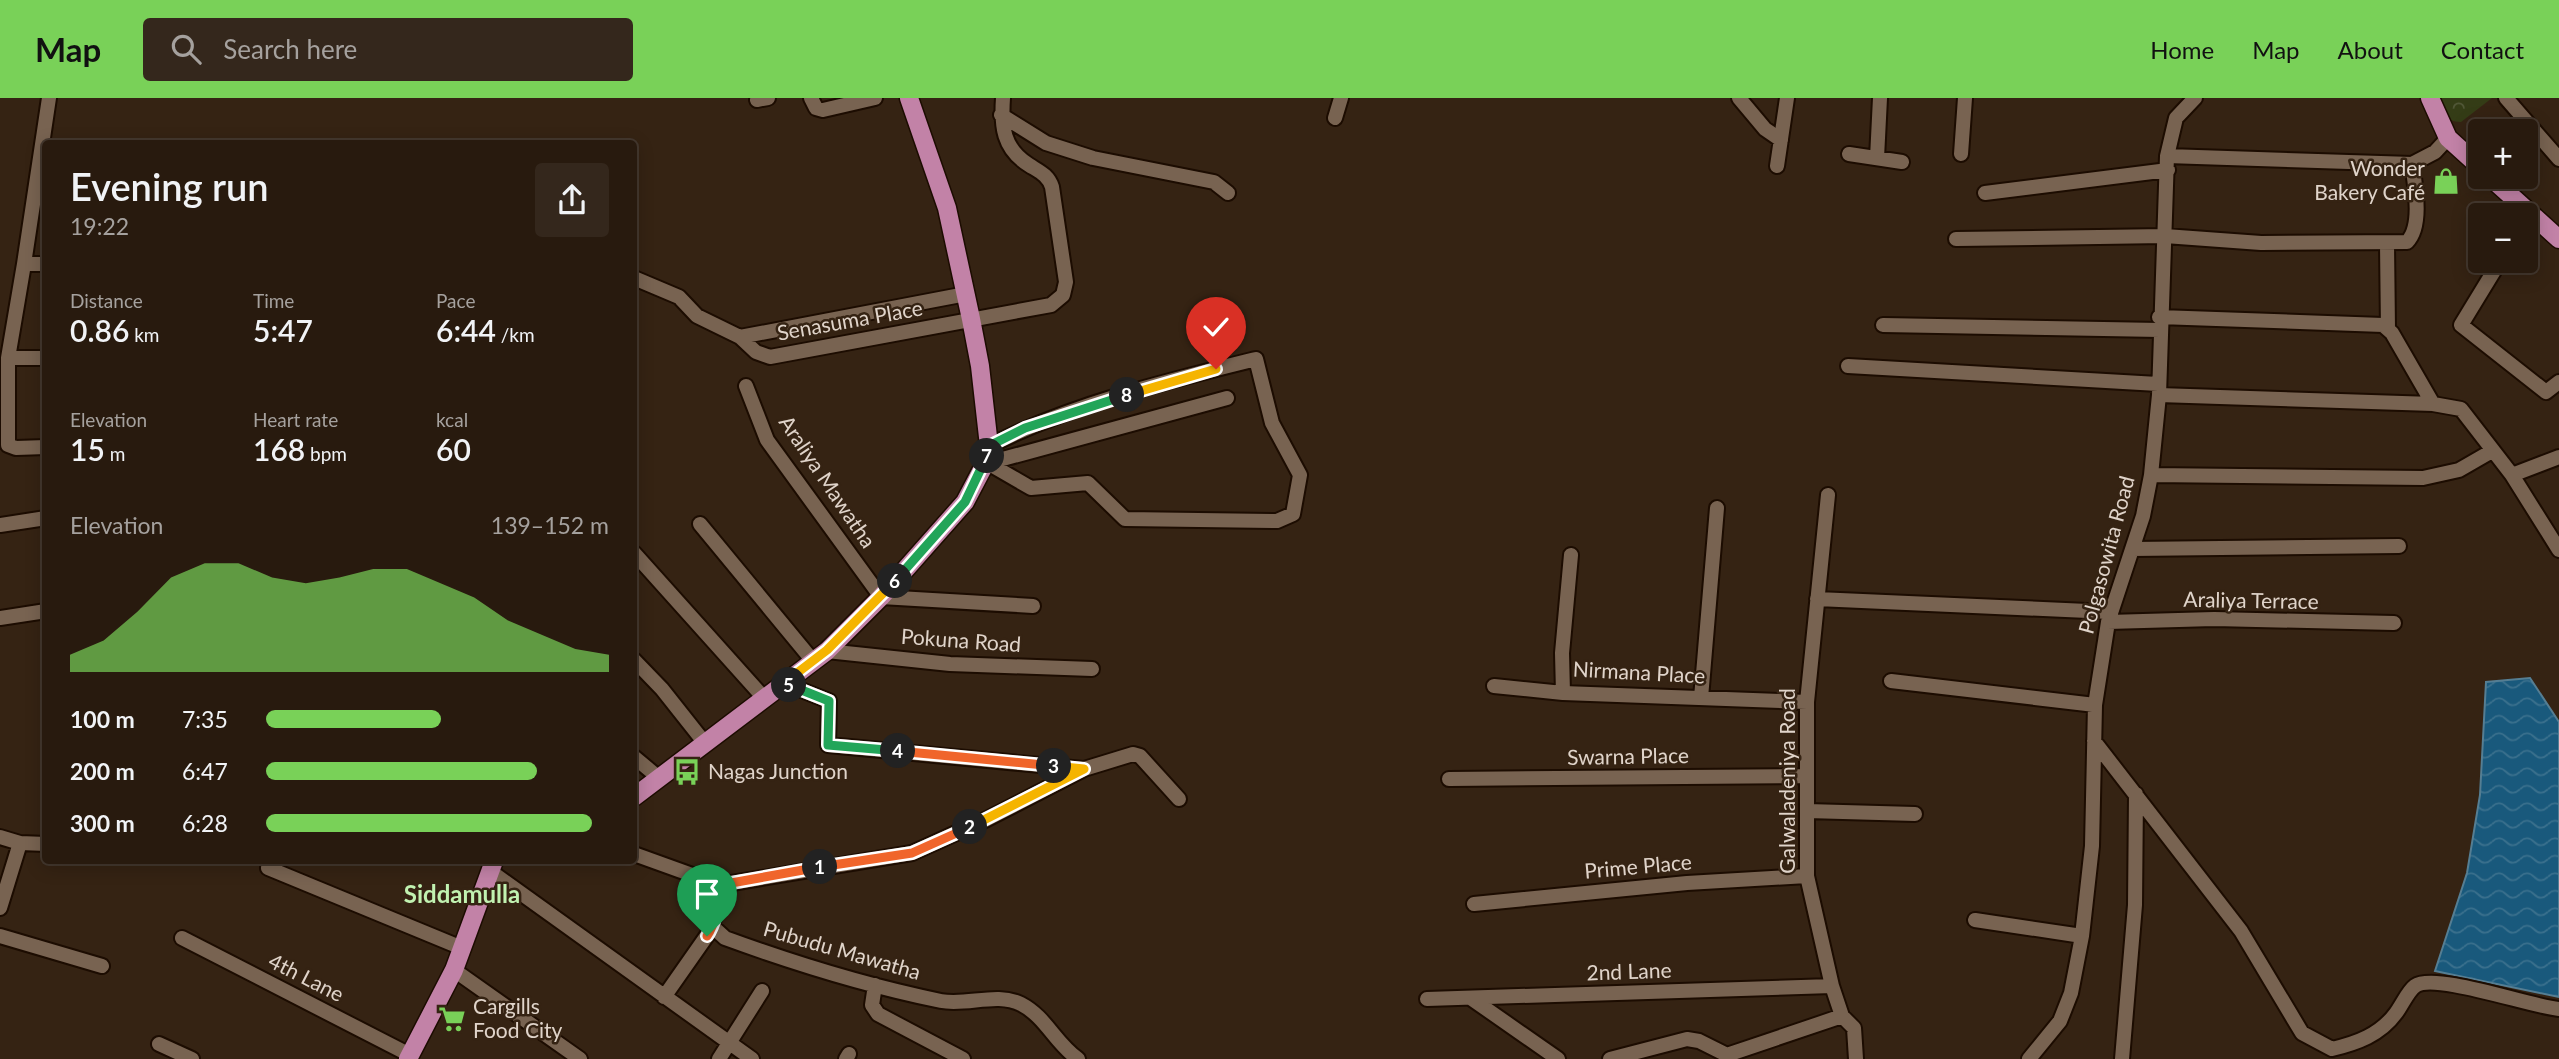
<!DOCTYPE html>
<html lang="en">
<head>
<meta charset="utf-8">
<style>
  :root { --surface:#281a0e; --page:#34271c; --text:#f1f3f6; --muted:#a5a19e; --line:#44382e; --accent:#79d158 }
  body { margin:0; font-family:Lato,sans-serif; background:var(--page); color:var(--text); height:100vh; display:flex; flex-direction:column; font-size:26px; white-space:nowrap }
  * { box-sizing:border-box; margin:0 }
  p { font-size:23px; color:var(--muted) }
  .icon { flex:none; width:38px; height:38px; fill:none; stroke:currentColor; stroke-width:2; stroke-linecap:round; stroke-linejoin:round }
  .map { position:relative; flex:1; overflow:hidden }
  .sheet { position:absolute; left:42px; top:42px; width:595px; height:724px; display:flex; flex-direction:column; background:var(--surface); border-radius:7px; box-shadow:0 4px 18px #0003,0 0 0 2px var(--line) }
  .sheet>* { flex:none }
  .controls { position:absolute; left:2468px; top:21px; display:grid; gap:14px }
  .controls a { display:grid; place-items:center; width:70px; height:70px; border-radius:7px; background:var(--surface); box-shadow:0 4px 18px #0003,0 0 0 2px var(--line); font-size:35px }
  .pin { position:absolute; display:grid; place-items:center; width:60px; height:60px; color:#fff; margin:-72px -30px; border-radius:50% 50% 50% 0; rotate:-45deg; box-shadow:0 0 7px #0007 }
  .pin .icon { rotate:45deg }
  .km { position:absolute; width:35px; height:35px; margin:-18px; border-radius:50%; background:#222; color:#fff; font-size:19px; line-height:35px; text-align:center }
  .round { display:grid; place-items:center; flex:none; width:74px; height:74px; border-radius:7px; background:var(--page) }
  .summary { display:flex; align-items:center; justify-content:space-between; height:119px; padding:0 28px }
  h1 { font-size:38px; font-weight:600; line-height:52px }
  .figures { display:grid; grid-template-columns:repeat(3,1fr); gap:10px; height:119px; padding:7px 28px }
  .figures div { display:grid; align-content:center }
  .figures b { font-size:30px; font-weight:600 }
  .figures small { font-size:19px; font-weight:400 }
  .figures p { font-size:19px }
  .chart { height:196px; padding:14px 28px }
  .chart p { display:flex; justify-content:space-between }
  .chart svg { width:100%; height:126px; margin-top:7px; fill:var(--accent); opacity:.7 }
  ul { padding:0 28px; list-style:none; font-size:23px }
  li { display:grid; grid-template-columns:112px 84px 1fr; align-items:center; height:52px }
  li i { height:18px; border-radius:9px; background:var(--accent) }
  header { display:flex; align-items:center; gap:42px; box-sizing:border-box; height:98px; padding:0 35px; background:var(--accent); color:#111 }
  header strong { font-size:33px }
  nav { display:flex; gap:38px; margin-inline-start:auto; font-size:24px }
  .search { width:490px; height:63px; background:var(--page); display:flex; align-items:center; gap:18px; box-sizing:border-box; padding:0 24px; border-radius:7px; color:var(--muted); font-size:26px }
  .map>svg:first-child { display:block }
</style>
</head>
<body>
<header>
<strong>Map</strong>
<div class="search"><svg class="icon" aria-label="search" viewBox="0 0 24 24"><circle cx="10" cy="10" r="6"/><path d="M15 15l6 6"/></svg>Search here</div>
<nav><a>Home</a><a>Map</a><a>About</a><a>Contact</a></nav>
</header>
<div class="map">
<svg width="2559" height="961" viewBox="0 0 2559 961">
  <defs>
    <pattern id="park-crowns" width="20" height="18" patternUnits="userSpaceOnUse" patternTransform="scale(1.75)"><rect width="20" height="18" fill="#343c16"/><path d="M2 6a3 3 0 1 1 6 0M12 15a3 3 0 1 1 6 0" fill="none" stroke="#515737"/></pattern>
    <pattern id="water-waves" width="16" height="10" patternUnits="userSpaceOnUse" patternTransform="scale(1.75)"><rect width="16" height="10" fill="#19597c"/><path d="M0 5q4-4 8 0t8 0" fill="none" stroke="#3a708d"/></pattern>
  </defs>
  <rect width="100%" height="100%" fill="#352313"/>
  <path fill="url(#park-crowns)" d="M2433 0H2492L2461 24C2446 24 2440 13 2433 0Z"/>
  <path fill="url(#water-waves)" stroke="#557e93" stroke-width="2" d="M2530 580 2559 624V899L2435 873 2467 775 2480 697 2486 584Z"/>
  <g fill="none" stroke-linecap="round" stroke-linejoin="round">
    <defs>
      <path id="minor" d="M811 0 816 10 823 12 875 0
        M1739 0 1765 31 1781 42
        M2506 0 2559 61
        M757 2 768 0
        M1001 17 1046 45 1093 60 1214 84 1228 95
        M1335 20 1341 0
        M1849 56 1902 64
        M1961 56 1965 0
        M2167 58 2412 66 2435 54 2448 40
        M1877 60 1880 0
        M1777 68 1787 0
        M1985 95 2168 72
        M1956 141 2165 138 2261 145 2407 144C2423 128 2415 87 2412 66
        M2387 146 2388 231
        M2500 163 2461 227 2546 294 2559 284
        M24 166 8 260V347L16 350 46 349
        M46 166H24L49 0
        M634 180 679 199 697 218 740 239 756 254 770 259 1051 207 1063 197 1066 184 1052 89C1048 77 1040 74 1029 67 1003 51 1001 28 1003 0
        M2159 219 2383 227 2392 235 2433 306
        M1883 227 2160 232
        M740 239 966 196
        M8 260H46
        M1848 268 2158 286
        M746 288 767 342 881 499 1033 508
        M2159 297 2433 306 2461 311 2512 377 2559 452
        M986 364 1031 390 1088 385 1125 421 1277 423 1293 416 1300 377 1272 325 1256 261C1167 283 1072 306 989 348
        M988 365 1227 300
        M2151 377 2423 380 2459 372 2492 353
        M2512 377 2559 359
        M1828 397 1807 604V778L1832 888 1842 918 1854 930 1856 961
        M700 426 813 563
        M0 427 46 420
        M2132 451 2399 448
        M634 455 765 601
        M1571 457 1562 555 1563 595 1807 604
        M1817 501 2110 514
        M0 520 46 513
        M2108 524 2214 521 2394 525
        M827 553 950 566 1092 571
        M634 562 662 591 704 644
        M1891 583 2095 607
        M784 585 829 603 828 647 1083 671
        M1494 588 1563 595
        M1701 600 1717 410
        M2094 643 2241 833 2302 935 2332 951C2357 945 2380 937 2396 915 2402 907 2408 893 2415 888 2435 874 2532 909 2559 911
        M634 659 659 680
        M1449 681 1807 678
        M1807 713 1915 716
        M0 739 20 745 0 810
        M20 745 46 746
        M634 756 720 787C726 801 712 813 713 829L725 840C796 866 868 888 941 903 967 908 997 894 1021 906 1046 919 1055 945 1078 961
        M268 770 462 850
        M490 773 752 961
        M720 787 912 755 987 721 1084 671 1133 656 1140 658 1179 701
        M1474 806 1687 785 1807 778
        M1975 822 2082 838
        M0 838 102 868
        M182 840 410 957
        M454 872 580 961
        M875 887 872 907 878 916 963 961
        M664 899 713 829
        M1427 901 1832 888
        M1472 901 1558 961
        M159 946 192 961
        M719 961 762 893
        M846 961 849 956
        M1610 961 1687 941 1699 943 1727 957 1842 918
        M2029 961 2060 923 2071 895 2082 838 2092 748 2095 607 2108 524 2143 418 2151 377 2159 297 2167 58 2176 20 2195 0
        M2122 961 2135 807 2136 696"/>
      <path id="major" d="M2430 0 2448 40 2480 69
        M2490 79 2559 141
        M634 699 827 553 881 499 965 404 986 364 989 348 980 268 971 221 947 110 909 0
        M408 961 454 872 494 763"/>
    </defs>
    <use href="#minor" stroke="#1c0c01" stroke-width="18"/>
    <use href="#major" stroke="#1c0c01" stroke-width="21"/>
    <use href="#minor" stroke="#786351" stroke-width="14"/>
    <use href="#major" stroke="#c282a7" stroke-width="18"/>
  </g>
  <g fill="none" stroke-linecap="round" stroke-linejoin="round">
    <defs>
      <path id="split-1" d="M707 838C713 830 724 797 720 787L820 769"/>
      <path id="split-2" d="M820 769 912 755 970 729"/>
      <path id="split-3" d="M970 729 1084 671 1054 668"/>
      <path id="split-4" d="M898 653 1054 668"/>
      <path id="split-5" d="M789 587 829 603 828 647 898 653"/>
      <path id="split-6" d="M789 587 784 585 827 552 895 483"/>
      <path id="split-7" d="M895 483 965 404 987 358"/>
      <path id="split-8" d="M987 358 989 348 1025 330 1127 297"/>
      <path id="split-9" d="M1127 297 1216 271"/>
    </defs>
    <use href="#split-1" stroke="#fff" stroke-width="14"/>
    <use href="#split-2" stroke="#fff" stroke-width="14"/>
    <use href="#split-3" stroke="#fff" stroke-width="14"/>
    <use href="#split-4" stroke="#fff" stroke-width="14"/>
    <use href="#split-5" stroke="#fff" stroke-width="14"/>
    <use href="#split-6" stroke="#fff" stroke-width="14"/>
    <use href="#split-7" stroke="#fff" stroke-width="14"/>
    <use href="#split-8" stroke="#fff" stroke-width="14"/>
    <use href="#split-9" stroke="#fff" stroke-width="14"/>
    <use href="#split-1" stroke="#f0652b" stroke-width="9"/>
    <use href="#split-2" stroke="#f0652b" stroke-width="9"/>
    <use href="#split-3" stroke="#f5b400" stroke-width="9"/>
    <use href="#split-4" stroke="#f0652b" stroke-width="9"/>
    <use href="#split-5" stroke="#22a559" stroke-width="9"/>
    <use href="#split-6" stroke="#f5b400" stroke-width="9"/>
    <use href="#split-7" stroke="#22a559" stroke-width="9"/>
    <use href="#split-8" stroke="#22a559" stroke-width="9"/>
    <use href="#split-9" stroke="#f5b400" stroke-width="9"/>
  </g>
  <defs>
    <symbol id="shop-bare" viewBox="-9 -9 18 18"><path d="M-5-2.5h2.3a2.7 3.5 0 0 1 5.4 0H5L5.5 6h-11ZM-1.5-2.5h3a1.5 2.3 0 0 0-3 0Z" fill="#79d158" stroke="#352313" stroke-width="2.5" paint-order="stroke"/></symbol>
    <symbol id="bus-bare" viewBox="-9 -9 18 18"><path d="M-5-6H5V4H4V6H2V4H-2V6H-4V4H-5ZM-3.5-4V0h7V-4ZM-3.5 1.2v1.5H-2V1.2ZM2 1.2v1.5H3.5V1.2Z" fill="#79d158" stroke="#352313" stroke-width="2.5" paint-order="stroke"/></symbol>
    <symbol id="supermarket-bare" viewBox="-9 -9 18 18"><path d="M-6-5.5h2.5l.6 2H6L4.5 2H-2.5L-4.4-4H-6ZM-1.5 3.2a1.3 1.3 0 1 0 .1 0ZM3 3.2a1.3 1.3 0 1 0 .1 0Z" fill="#79d158" stroke="#352313" stroke-width="2.5" paint-order="stroke"/></symbol>
  </defs>
  <g fill-rule="evenodd">
    <use href="#shop-bare" x="2427" y="64" width="38" height="38"/>
    <use href="#bus-bare" x="668" y="655" width="38" height="38"/>
    <use href="#supermarket-bare" x="433" y="902" width="38" height="38"/>
  </g>
  <g text-anchor="middle" stroke-width="5" stroke-linejoin="round" paint-order="stroke">
    <g font-size="21" fill="#e0d4ca" stroke="#352313" text-anchor="start">
      <text x="2425" y="78" text-anchor="end">Wonder<tspan x="2425" dy="24">Bakery Café</tspan></text>
      <text x="708" y="681">Nagas Junction</text>
      <text x="473" y="916">Cargills<tspan x="473" dy="24">Food City</tspan></text>
    </g>
    <g font-size="21" fill="#e0d4ca" stroke="#352313">
      <text transform="translate(850 223) rotate(-10)" y="7">Senasuma Place</text>
      <text transform="translate(827 384) rotate(56)" y="7">Araliya Mawatha</text>
      <text transform="translate(2107 457) rotate(-75)" y="7">Polgasowita Road</text>
      <text transform="translate(2251 503) rotate(1)" y="7">Araliya Terrace</text>
      <text transform="translate(961 543) rotate(4)" y="7">Pokuna Road</text>
      <text transform="translate(1639 575) rotate(3)" y="7">Nirmana Place</text>
      <text transform="translate(1628 659) rotate(-1)" y="7">Swarna Place</text>
      <text transform="translate(1788 683) rotate(-90)" y="7">Galwaladeniya Road</text>
      <text transform="translate(1638 769) rotate(-5)" y="7">Prime Place</text>
      <text transform="translate(842 853) rotate(16)" y="7">Pubudu Mawatha</text>
      <text transform="translate(1629 874) rotate(-2)" y="7">2nd Lane</text>
      <text transform="translate(306 880) rotate(27)" y="7">4th Lane</text>
    </g>
    <g font-size="24" font-weight="bold" fill="#c1f2b1" stroke="#352313">
      <text x="462" y="805">Siddamulla</text>
    </g>
  </g>
</svg>
<div class="controls">
<a>+</a>
<a>−</a>
</div>
<div class="pin" style="left:707px;top:838px;background:#1e9e55"><svg class="icon" aria-label="arrive" viewBox="0 0 24 24"><path d="M6 21V4h12l-3 4 3 4H6"/></svg></div>
<div class="pin" style="left:1216px;top:271px;background:#d93025"><svg class="icon" aria-label="check" viewBox="0 0 24 24"><path d="M5 12l5 5 9-10"/></svg></div>
<b class="km" style="left:820px;top:769px">1</b>
<b class="km" style="left:970px;top:729px">2</b>
<b class="km" style="left:1054px;top:668px">3</b>
<b class="km" style="left:898px;top:653px">4</b>
<b class="km" style="left:789px;top:587px">5</b>
<b class="km" style="left:895px;top:483px">6</b>
<b class="km" style="left:987px;top:358px">7</b>
<b class="km" style="left:1127px;top:297px">8</b>
<section class="sheet">
<div class="summary"><div><h1>Evening run</h1><p>19:22</p></div><a class="round"><svg class="icon" aria-label="share" viewBox="0 0 24 24"><path d="M12 15V3M7 8l5-5 5 5M5 13v7h14v-7"/></svg></a></div>
<div class="figures">
<div><p>Distance</p><b>0.86<small> km</small></b></div>
<div><p>Time</p><b>5:47</b></div>
<div><p>Pace</p><b>6:44<small> /km</small></b></div>
</div>
<div class="figures">
<div><p>Elevation</p><b>15<small> m</small></b></div>
<div><p>Heart rate</p><b>168<small> bpm</small></b></div>
<div><p>kcal</p><b>60</b></div>
</div>
<div class="chart"><p><span>Elevation</span>139–152 m</p>
<svg viewBox="0 0 160 44" preserveAspectRatio="none"><path d="M0 44V38L10 33L20 23L30 11L40 6L50 6L60 11L70 13L80 11L90 8L100 8L110 13L120 18L130 26L140 31L150 36L160 38V44z"/></svg>
</div>
<ul>
<li><b>100 m</b>7:35<i style="width:51%"></i></li>
<li><b>200 m</b>6:47<i style="width:79%"></i></li>
<li><b>300 m</b>6:28<i style="width:95%"></i></li>
</ul>
</section>
</div>
</body>
</html>
